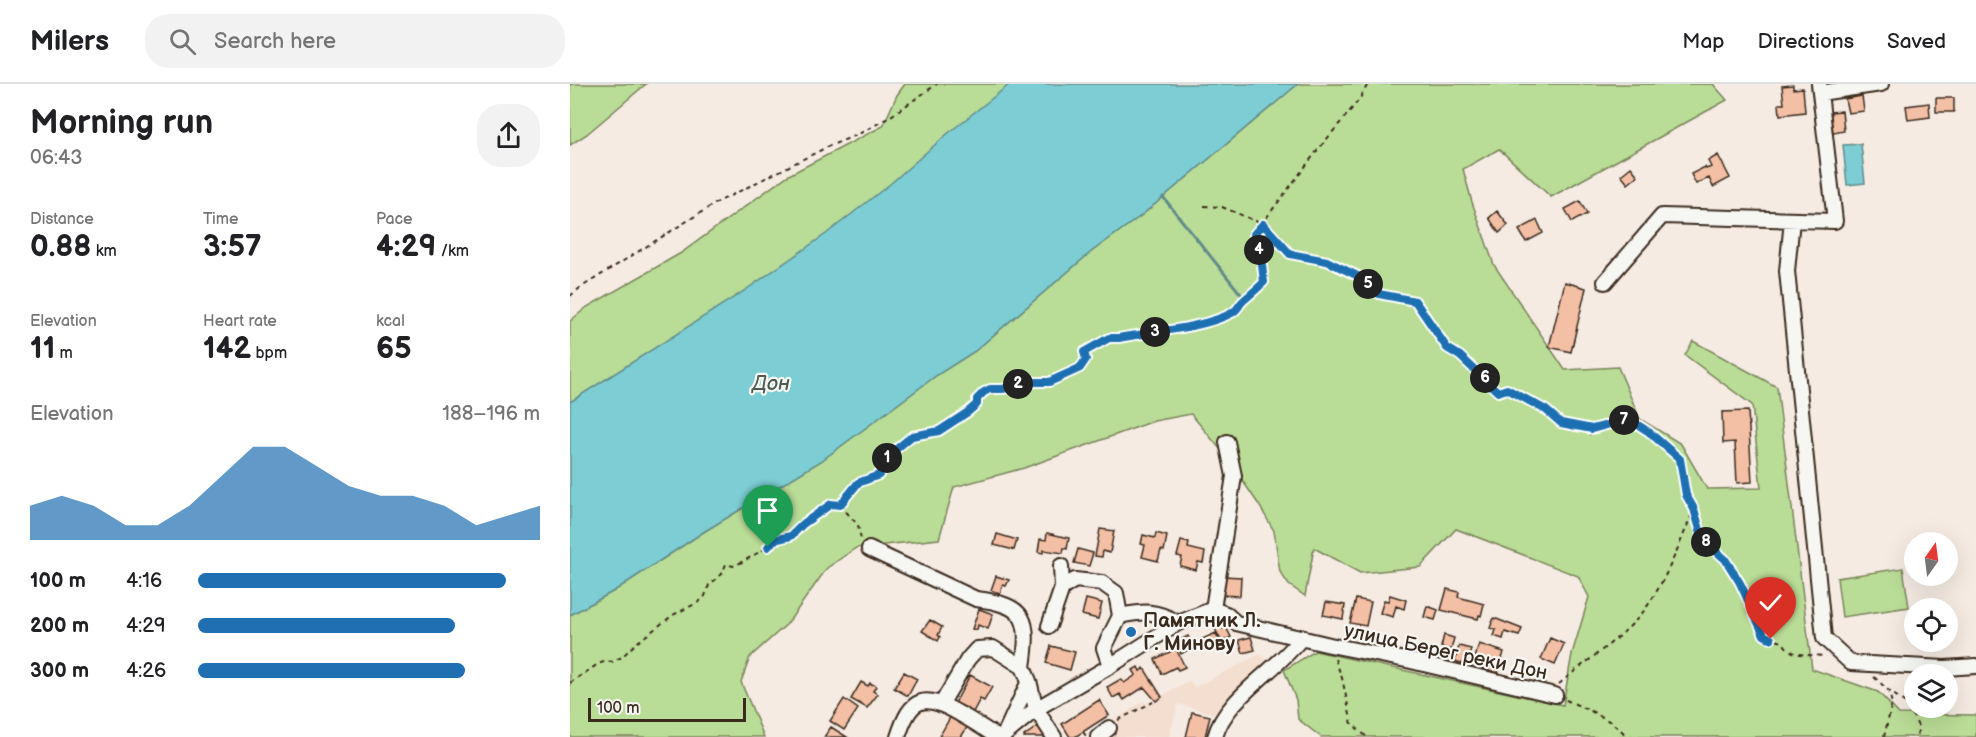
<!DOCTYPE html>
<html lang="en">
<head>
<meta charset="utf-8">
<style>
  :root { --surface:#fff; --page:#f2f2f2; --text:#202124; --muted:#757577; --line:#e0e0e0; --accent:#1f6fb2 }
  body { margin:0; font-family:"Balsamiq Sans",sans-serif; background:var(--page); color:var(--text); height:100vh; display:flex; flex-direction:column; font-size:22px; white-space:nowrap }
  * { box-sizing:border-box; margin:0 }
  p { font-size:20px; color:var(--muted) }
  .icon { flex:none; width:33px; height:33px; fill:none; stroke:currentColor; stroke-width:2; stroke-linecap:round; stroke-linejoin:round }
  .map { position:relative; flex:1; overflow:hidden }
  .sheet { display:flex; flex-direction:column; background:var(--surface); width:570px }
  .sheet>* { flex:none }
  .needle { width:39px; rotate:14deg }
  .fabs { position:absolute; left:1334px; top:448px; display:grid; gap:12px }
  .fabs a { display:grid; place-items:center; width:54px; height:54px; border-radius:50%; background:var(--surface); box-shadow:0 6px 24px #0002; font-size:30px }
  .scale { position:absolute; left:18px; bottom:15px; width:158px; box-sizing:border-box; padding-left:6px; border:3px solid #3b2a1e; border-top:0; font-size:16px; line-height:21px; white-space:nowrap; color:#3b2a1e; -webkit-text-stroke:4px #f6f6f2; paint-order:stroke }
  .pin { position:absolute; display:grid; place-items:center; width:51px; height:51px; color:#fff; margin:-62px -26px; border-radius:50% 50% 50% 0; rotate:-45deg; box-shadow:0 0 6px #0007 }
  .pin .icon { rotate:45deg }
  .km { position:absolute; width:30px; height:30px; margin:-15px; border-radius:50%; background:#222; color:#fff; font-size:16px; line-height:30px; text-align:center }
  .round { display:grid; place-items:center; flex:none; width:63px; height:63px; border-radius:24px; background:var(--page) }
  .summary { display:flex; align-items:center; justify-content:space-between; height:102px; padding:0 30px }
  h1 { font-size:33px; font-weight:700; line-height:45px }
  .stats { display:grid; grid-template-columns:repeat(3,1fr); gap:9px; height:102px; padding:6px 30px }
  .stats div { display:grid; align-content:center }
  .stats b { font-size:30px; font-weight:700 }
  .stats small { font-size:16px; font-weight:400 }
  .stats p { font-size:16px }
  .chart { height:168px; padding:12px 30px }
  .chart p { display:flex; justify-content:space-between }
  .chart svg { width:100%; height:108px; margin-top:6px; fill:var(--accent); opacity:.7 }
  ul { padding:0 30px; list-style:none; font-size:20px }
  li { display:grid; grid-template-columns:96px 72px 1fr; align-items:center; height:45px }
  li i { height:15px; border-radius:8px; background:var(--accent) }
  header { display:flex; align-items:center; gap:36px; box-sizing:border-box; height:84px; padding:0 30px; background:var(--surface); border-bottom:2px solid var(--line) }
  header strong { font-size:28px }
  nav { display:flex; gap:33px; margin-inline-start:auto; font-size:21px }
  .search { width:420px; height:54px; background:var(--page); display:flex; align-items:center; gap:15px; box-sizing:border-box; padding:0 21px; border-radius:24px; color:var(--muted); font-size:22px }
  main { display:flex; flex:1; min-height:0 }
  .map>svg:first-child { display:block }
</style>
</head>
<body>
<header>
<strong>Milers</strong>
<div class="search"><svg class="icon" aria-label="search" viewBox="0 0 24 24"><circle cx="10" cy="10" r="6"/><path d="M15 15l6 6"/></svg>Search here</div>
<nav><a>Map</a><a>Directions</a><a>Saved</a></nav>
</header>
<main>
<section class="sheet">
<div class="summary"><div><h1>Morning run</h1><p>06:43</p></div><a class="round"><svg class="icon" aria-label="share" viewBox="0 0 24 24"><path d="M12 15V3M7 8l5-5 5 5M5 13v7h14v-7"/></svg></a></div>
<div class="stats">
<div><p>Distance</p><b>0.88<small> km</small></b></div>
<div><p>Time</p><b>3:57</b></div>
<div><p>Pace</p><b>4:29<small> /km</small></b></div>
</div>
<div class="stats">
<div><p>Elevation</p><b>11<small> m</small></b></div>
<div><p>Heart rate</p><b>142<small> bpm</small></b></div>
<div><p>kcal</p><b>65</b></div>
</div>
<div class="chart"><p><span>Elevation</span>188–196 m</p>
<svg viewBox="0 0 160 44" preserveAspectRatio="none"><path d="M0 44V30L10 26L20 30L30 38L40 38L50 30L60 18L70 6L80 6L90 14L100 22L110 26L120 26L130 30L140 38L150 34L160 30V44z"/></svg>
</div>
<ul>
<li><b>100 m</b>4:16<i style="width:90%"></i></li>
<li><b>200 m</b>4:29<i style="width:75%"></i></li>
<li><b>300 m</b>4:26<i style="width:78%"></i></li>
</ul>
</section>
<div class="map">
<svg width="1406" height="653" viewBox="0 0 1406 653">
  <rect width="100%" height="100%" fill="#f5ebe3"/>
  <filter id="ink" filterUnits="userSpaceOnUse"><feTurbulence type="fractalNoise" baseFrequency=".0167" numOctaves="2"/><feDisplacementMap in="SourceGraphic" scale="12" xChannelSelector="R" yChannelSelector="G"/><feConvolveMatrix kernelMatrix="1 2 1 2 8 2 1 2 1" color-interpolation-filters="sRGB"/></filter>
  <g filter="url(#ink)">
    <path fill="#f4ded0" d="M690 570 702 580 645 630 608 620 599 653H521L573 617 577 620 619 597 625 603Z"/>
    <path fill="#b9dc96" stroke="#7a835a" stroke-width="1.5" d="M0 0H76L17 50 0 61Z
      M335 0H451L376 62 159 224 0 323V237L17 223 111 169 217 92 313 42 327 11Z
      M728 0H1143L1157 16 981 113 929 65 893 85 902 118 924 181 995 286 1048 283 1070 335 1111 360 1137 405 1191 404 1182 321 1115 271 1123 257 1207 303 1242 585 1308 608 1329 630 1406 631V653H751L728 635 726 616 714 586 745 567 993 621 1002 570 1019 513 1008 492 886 445 850 483 790 489 744 464 735 512 719 501 710 488 704 447 689 421 656 372 621 330 584 337 454 384 384 403 369 455 286 464 257 484 217 540 180 573 171 598 194 653H0V531L44 507 135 447 251 377 367 291 405 267 521 168 572 131Z
      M1333 484 1339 523 1272 533 1267 494Z"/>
    <path fill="#7cced4" stroke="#628c8b" stroke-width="1.5" d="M440 0H728L572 131 521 168 405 267 367 291 251 377 135 447 44 507 0 531V318L174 207 256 150 320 100 376 51Z
      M1291 60 1295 99 1277 101 1273 61Z"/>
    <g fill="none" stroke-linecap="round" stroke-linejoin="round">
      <path stroke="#628c8b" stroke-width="3" d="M593 113 674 214"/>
    </g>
    <path fill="#f3bfa5" stroke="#3b2a1e" stroke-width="1.5" d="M1223 1V5L1233 4 1235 28 1210 31 1209 20H1214L1212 2Z
      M1292 12 1294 27 1278 29 1275 15Z
      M1366 14H1384V28H1366Z
      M1359 19 1360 33 1338 36 1336 22Z
      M1272 27 1274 47 1263 49 1260 28Z
      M1148 71 1160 94 1143 103 1139 94 1126 100 1121 90 1135 83 1136 85 1141 83 1138 77Z
      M1061 83 1068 92 1058 100 1051 91Z
      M1010 117 1017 130 1002 138 995 125Z
      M927 127 938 141 929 149 919 134Z
      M967 136 973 149 956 158 949 146Z
      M995 198 1016 204 1001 268 979 263Z
      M1178 327 1182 398 1167 399 1165 358 1153 359 1152 328Z
      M530 445 544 447 540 469 533 467 532 473 525 472Z
      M477 449 499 454 497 465 494 464 493 469 474 466 473 469 468 468 470 455 476 456Z
      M586 449 597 452 594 467 591 466 588 477 572 473 575 461 571 460 573 451 585 454Z
      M427 450 447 456 444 466 424 461Z
      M611 457 619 459 618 464 635 468 633 479 628 478 626 486 610 482 612 473 607 472Z
      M508 465 523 469 519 482 504 479Z
      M426 492 439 496 436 502 433 501 430 510 421 506Z
      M652 492 671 493 670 512 650 511Z
      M877 505 889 508 888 513 914 520 911 532 909 531 908 535 871 526Z
      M820 511 836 516 834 525 826 522 823 533 810 529 814 516 818 517Z
      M516 515 532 519 528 535 512 531Z
      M786 515 801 518 796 542 780 539Z
      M756 518 775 521 773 535 753 531Z
      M857 522 868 526 865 536 854 533Z
      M409 525 423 530 418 545 408 541 407 546 402 545Z
      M924 534 952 545 949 552 935 548 933 555 924 552 926 546 920 544Z
      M360 536 372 543 368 551 370 553 368 557 352 547Z
      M651 541 653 545 656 543 661 553 652 558 645 545Z
      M646 549 650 559 638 564 635 559 633 560 630 556Z
      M874 551 884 554 881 566 871 563Z
      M618 552 623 563 611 570 607 562 604 563 602 560Z
      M681 553 685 566 673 569 669 556Z
      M980 554 994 560 985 581 971 575Z
      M909 560 934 568 928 589 903 581Z
      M481 562 505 568 500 586 476 579Z
      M889 562 901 565 897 581 885 577Z
      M606 565 615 583 608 586 606 583 592 590 585 575Z
      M568 583 570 587 574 584 592 613 586 617 574 603 554 616 550 610 543 614 537 603 551 595 554 599 566 591 563 586Z
      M334 588 347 595 338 612 324 604Z
      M400 591 422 603 414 617 410 615 402 630 384 621Z
      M291 598 298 602 300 599 306 602 303 607 308 610 297 624 281 615Z
      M274 615 288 625 274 646 260 637Z
      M529 616 539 631 505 653H500L492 640Z
      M622 628 640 632 635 653H616Z
      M381 632 398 642 391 653H369Z
      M470 641 479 653H454V652Z
      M261 643 277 653H254Z"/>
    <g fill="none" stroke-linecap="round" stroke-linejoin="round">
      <defs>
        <path id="minor" d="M1250 9 1311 0
          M1222 136 1217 187 1254 554 1281 579 1375 584 1406 582
          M1035 198 1092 132 1265 137 1249 0
          M299 465 406 515C457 521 460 535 453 583
          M492 504 505 496 532 499 546 509 550 532C574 527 586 526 608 539
          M643 525 664 392 657 358
          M479 542 492 504 491 482
          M540 582 534 564 550 532
          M372 619 398 575 407 565 423 564 453 583 459 597 466 625 484 653
          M436 647 459 597
          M328 653C341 612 354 609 390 630 403 637 415 645 427 653
          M432 653 466 625 540 582 608 539 643 525 656 530 666 539 760 561 841 577 985 611
          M528 653 539 644
          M645 653C655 614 707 587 732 553"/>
      </defs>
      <use href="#minor" stroke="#3b2a1e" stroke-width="18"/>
      <path stroke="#3b2a1e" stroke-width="2" stroke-dasharray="4.5 4.5" stroke-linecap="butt" d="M634 122 652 123 693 140 720 170 757 177 796 196 795 198 809 210 845 217 877 264 890 272 915 294 928 308 937 305 976 326 991 339 1022 345 1059 335 1079 348 1110 375 1116 411 1124 425
        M0 212 10 204 146 119 259 62 287 51 318 34 367 0
        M1020 351 1022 345
        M270 421 288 441 291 456
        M765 575 772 594 782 640 797 653
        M1304 593 1319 607 1337 620 1349 644 1346 653
        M0 599 28 580 37 577 42 578 52 573 65 560 103 531 129 518 135 512 139 501 152 490 156 480 163 482 172 478 198 463 204 456 221 452 233 440 261 420 270 421 288 399 309 391 318 372 335 358 346 350 369 347 398 328 407 320V315L414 308 420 305 444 303 451 298H479L510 284 516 275 514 268 539 254H549C581 248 634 244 662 229 668 226 669 220 674 216 681 210 687 205 694 198L691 173 684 150 747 67 789 16 798 0
        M989 600C1014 578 1057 551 1076 524 1097 494 1110 459 1124 425L1133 456 1155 475 1170 499 1194 551 1201 555 1213 558C1221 574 1239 570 1255 572
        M996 616C1016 625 1043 635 1057 653
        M548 636 583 618
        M513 648 517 653
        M1314 653 1322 619 1319 609"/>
      <use href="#minor" stroke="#f6f6f2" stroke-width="14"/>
    </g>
  </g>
  <g fill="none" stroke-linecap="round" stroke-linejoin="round" filter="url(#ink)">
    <defs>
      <path id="route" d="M198 463 204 456 221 452 233 440 261 420 270 421 288 399 309 391 318 372 342 352 369 347 398 328 407 320V315L414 308 420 305H432L444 303 451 298H479L510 284 516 275 514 268 539 254H549C581 248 634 244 662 229 668 226 669 220 674 216 681 210 687 205 694 198L691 173 684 150 693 140 720 170 757 177 796 196 795 198 809 210 845 217 877 264 890 272 928 308 937 305 976 326 991 339 1022 345 1059 335 1079 348 1110 375 1116 411 1124 425 1133 456 1155 475 1170 499 1194 551 1201 555"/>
    </defs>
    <use href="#route" stroke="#fff" stroke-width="12"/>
    <use href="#route" stroke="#1f6fb2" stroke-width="8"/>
  </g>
  <circle fill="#1f6fb2" stroke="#f6f6f2" stroke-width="2" cx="561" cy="548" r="6"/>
  <g text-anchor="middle" stroke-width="4.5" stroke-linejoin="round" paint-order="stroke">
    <g font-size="20" font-weight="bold" fill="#3b2a1e" stroke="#f6f6f2" text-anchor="start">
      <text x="573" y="543">Памятник Л.<tspan x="573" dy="23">Г. Минову</tspan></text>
    </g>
    <g font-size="20" fill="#3b2a1e" stroke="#f6f6f2">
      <text transform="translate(876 567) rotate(12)" y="7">улица Берег реки Дон</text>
    </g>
    <g font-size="21" font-style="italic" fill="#4e5b55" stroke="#f6f6f2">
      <text x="201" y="306">Дон</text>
    </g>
  </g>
</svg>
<div class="fabs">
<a><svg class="needle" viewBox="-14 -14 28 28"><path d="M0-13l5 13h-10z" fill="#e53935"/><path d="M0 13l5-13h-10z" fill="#757577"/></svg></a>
<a><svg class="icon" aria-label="locate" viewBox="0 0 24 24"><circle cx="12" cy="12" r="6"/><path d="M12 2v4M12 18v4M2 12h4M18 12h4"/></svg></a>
<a><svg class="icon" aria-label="layers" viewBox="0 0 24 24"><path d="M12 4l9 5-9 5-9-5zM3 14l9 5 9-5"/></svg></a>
</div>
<div class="scale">100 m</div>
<div class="pin" style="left:198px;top:463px;background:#1e9e55"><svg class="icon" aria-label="arrive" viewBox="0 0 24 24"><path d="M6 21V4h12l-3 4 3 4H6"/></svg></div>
<div class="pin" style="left:1201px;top:555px;background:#d93025"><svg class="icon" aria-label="check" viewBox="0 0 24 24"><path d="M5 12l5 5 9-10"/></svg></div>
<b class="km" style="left:317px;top:374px">1</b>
<b class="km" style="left:448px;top:300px">2</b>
<b class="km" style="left:585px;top:248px">3</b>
<b class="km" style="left:689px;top:166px">4</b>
<b class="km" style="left:798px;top:200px">5</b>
<b class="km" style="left:915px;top:294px">6</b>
<b class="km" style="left:1054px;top:336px">7</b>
<b class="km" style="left:1136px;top:458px">8</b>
</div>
</main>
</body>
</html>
